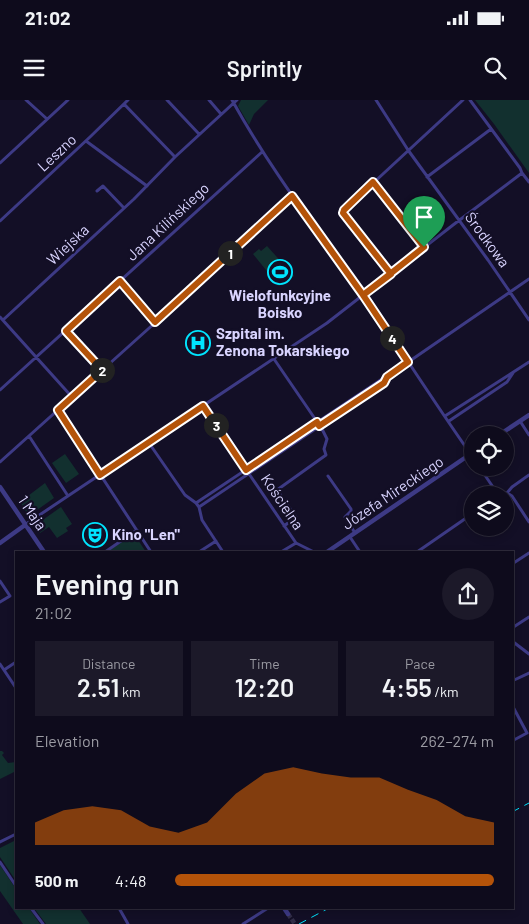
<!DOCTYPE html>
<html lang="en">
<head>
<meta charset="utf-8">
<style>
  :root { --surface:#0e0b1c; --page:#1c1929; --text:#f1f3f6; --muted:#9b9ba3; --line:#2e2b3b; --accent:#b45309 }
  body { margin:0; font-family:Barlow,sans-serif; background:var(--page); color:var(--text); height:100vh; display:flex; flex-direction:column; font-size:19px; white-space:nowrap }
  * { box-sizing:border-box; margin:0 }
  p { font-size:16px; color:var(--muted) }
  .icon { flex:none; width:28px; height:28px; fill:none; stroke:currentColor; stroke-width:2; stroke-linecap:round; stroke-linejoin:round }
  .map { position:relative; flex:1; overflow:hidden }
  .side { position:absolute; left:15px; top:451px; width:499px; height:358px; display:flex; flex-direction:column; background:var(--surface); border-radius:0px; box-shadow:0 2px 8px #0003,0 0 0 1px var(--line) }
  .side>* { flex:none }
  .fabs { position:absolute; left:464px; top:326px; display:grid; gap:10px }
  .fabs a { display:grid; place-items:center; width:50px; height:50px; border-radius:50%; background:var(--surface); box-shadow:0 2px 8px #0003,0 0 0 1px var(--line); font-size:25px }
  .pin { position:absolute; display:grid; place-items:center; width:42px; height:42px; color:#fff; margin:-51px -21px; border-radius:50% 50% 50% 0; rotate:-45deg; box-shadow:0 0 5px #0007 }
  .pin .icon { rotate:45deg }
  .km { position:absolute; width:25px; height:25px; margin:-12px; border-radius:50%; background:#222; color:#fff; font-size:14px; line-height:25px; text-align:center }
  .round { display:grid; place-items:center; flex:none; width:52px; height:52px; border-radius:26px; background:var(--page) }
  .summary { display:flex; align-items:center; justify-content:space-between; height:85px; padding:0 20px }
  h1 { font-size:28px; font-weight:600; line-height:38px }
  .metrics { display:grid; grid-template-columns:repeat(3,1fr); gap:8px; height:85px; padding:5px 20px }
  .metrics div { display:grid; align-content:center; border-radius:0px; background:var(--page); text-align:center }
  .metrics b { font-size:25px; font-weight:600 }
  .metrics small { font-size:14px; font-weight:400 }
  .metrics p { font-size:14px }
  .chart { height:140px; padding:10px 20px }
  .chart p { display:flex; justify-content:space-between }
  .chart svg { width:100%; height:90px; margin-top:5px; fill:var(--accent); opacity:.7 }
  ul { padding:0 20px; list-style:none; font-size:16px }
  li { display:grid; grid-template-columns:80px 60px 1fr; align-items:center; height:38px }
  li i { height:12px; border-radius:6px; background:var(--accent) }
  .status { display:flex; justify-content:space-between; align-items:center; height:35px; padding:0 25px; background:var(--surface); direction:ltr }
  .status svg { height:14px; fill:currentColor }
  header { display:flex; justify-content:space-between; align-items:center; height:65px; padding:0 20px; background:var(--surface); font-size:22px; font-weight:600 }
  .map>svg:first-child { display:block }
</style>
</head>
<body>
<div class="status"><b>21:02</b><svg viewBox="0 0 49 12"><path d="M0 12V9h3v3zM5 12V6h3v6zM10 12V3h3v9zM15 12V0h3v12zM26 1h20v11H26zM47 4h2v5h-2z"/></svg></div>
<header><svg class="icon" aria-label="menu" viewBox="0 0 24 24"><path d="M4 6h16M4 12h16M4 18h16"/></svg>Sprintly<svg class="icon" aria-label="search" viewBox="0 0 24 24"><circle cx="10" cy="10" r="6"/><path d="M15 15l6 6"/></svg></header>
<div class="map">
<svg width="529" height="824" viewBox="0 0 529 824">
  <rect width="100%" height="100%" fill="#130f26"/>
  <path fill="#12302f" d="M241 0H268L254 14 249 25 238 6Z
    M475 0H529V73L494 24Z
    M267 146 294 176 279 186 253 154 259 149 261 151Z
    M65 354 79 374 66 383 52 363Z
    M45 383 54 398 30 415H28L20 402Z
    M61 407 72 424 66 428 68 431 57 438 49 427 40 433 37 429V424Z
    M134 434 146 452H107Z
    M0 651H2L4 653 2 655 8 663 16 662V671L0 679Z
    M16 740V781L0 757V748Z
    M0 765 16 789V808H29L40 824H23L0 791Z
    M34 808H79L90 824H46Z"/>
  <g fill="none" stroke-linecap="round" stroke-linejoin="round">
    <path stroke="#312d47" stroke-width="4.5" stroke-dasharray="4.5 2" stroke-linecap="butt" d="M288 814 295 824"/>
    <path stroke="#3d3a85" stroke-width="3" d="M26 0 47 19
      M167 0 199 34
      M209 0 221 14
      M232 0C270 69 318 131 363 196 401 249 435 304 472 356
      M376 0 408 50 488 160 529 220
      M470 0 520 68 522 73 529 82
      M124 4 175 57
      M86 41 147 86
      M0 63 68 0
      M427 77 491 29
      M373 82 425 147
      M97 91 103 86 124 108
      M0 121 90 37 128 0
      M391 174 343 113 344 110 463 0
      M120 181 155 222
      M0 217 72 297
      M3 220 134 99 175 57 237 0
      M66 231 102 270
      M274 259 322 329 327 339 324 349 326 355 277 390 296 417 284 426
      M0 290 262 52
      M203 306 296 443 314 452
      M58 310 151 452
      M445 316 529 262
      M449 321 507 282 513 273
      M520 321 529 335
      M29 336 68 396
      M149 343 185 395 196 403 199 407 202 420 223 452
      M0 362 167 212 292 96
      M480 368 495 390 499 394
      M328 376 351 409V411L345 417 355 433
      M507 393 512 396 529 422
      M498 395 499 394 507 393 512 387 529 375
      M196 403 382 279 385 278 529 179
      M199 407 384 283 385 279
      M26 424 327 223 453 125 522 73
      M350 437 360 452
      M105 452 137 430
      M199 452 216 441
      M281 452 296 443
      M417 452 472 414
      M512 464 529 453
      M0 481 10 496 0 502
      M512 528 529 517
      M512 541 529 554
      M0 564 16 588
      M4 570 16 562
      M512 581 529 573
      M512 605 527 633
      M512 641 527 633
      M0 742 16 734
      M0 762 16 786
      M31 808 43 824
      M119 808 128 824
      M243 824 268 808"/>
    <path stroke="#3d3a85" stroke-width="4.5" d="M499 335 529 315
      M0 387 44 452
      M0 443 25 425
      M327 452 472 353
      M284 808 288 814"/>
    <path stroke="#00e5ff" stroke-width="1" stroke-dasharray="8 6" stroke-linecap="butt" d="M512 712 529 703
      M299 824 329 808"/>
  </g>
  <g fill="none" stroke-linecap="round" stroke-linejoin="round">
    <defs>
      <path id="route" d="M424 147C404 163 384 179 363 195L292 96 155 222 120 181 66 231 102 270 58 310 100 375 203 306 246 370 317 322 319 326 384 283 387 277 408 262 363 195 391 174 343 113 344 110 373 82 424 147"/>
    </defs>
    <use href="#route" stroke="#fff" stroke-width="10"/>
    <use href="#route" stroke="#b45309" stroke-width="6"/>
  </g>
  <defs>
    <symbol id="stadium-ring" viewBox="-11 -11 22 22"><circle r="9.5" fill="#130f26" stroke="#00e5ff" stroke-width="1.5"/><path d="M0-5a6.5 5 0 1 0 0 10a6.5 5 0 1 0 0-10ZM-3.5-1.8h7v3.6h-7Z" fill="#00e5ff"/></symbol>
    <symbol id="hospital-ring" viewBox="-11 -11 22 22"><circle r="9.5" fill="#130f26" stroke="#00e5ff" stroke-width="1.5"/><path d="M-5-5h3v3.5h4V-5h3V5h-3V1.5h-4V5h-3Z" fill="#00e5ff"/></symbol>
    <symbol id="theatre-ring" viewBox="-11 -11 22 22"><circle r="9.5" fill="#130f26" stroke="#00e5ff" stroke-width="1.5"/><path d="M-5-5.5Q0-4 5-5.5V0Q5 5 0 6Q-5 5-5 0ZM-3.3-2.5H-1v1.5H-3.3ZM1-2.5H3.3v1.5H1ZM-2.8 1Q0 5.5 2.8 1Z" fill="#00e5ff"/></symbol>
  </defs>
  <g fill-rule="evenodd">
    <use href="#stadium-ring" x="266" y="158" width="28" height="28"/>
    <use href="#hospital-ring" x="184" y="229" width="28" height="28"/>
    <use href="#theatre-ring" x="81" y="421" width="28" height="28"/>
  </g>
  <g text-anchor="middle" stroke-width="4.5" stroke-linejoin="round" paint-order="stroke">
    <g font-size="15" fill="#d9d4ff" stroke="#130f26">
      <text transform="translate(57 53) rotate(-43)" y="5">Leszno</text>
      <text transform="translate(168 122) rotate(-43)" y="5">Jana Kilińskiego</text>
      <text transform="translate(487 140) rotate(54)" y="5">Środkowa</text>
      <text transform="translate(68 145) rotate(-43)" y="5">Wiejska</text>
      <text transform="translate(393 393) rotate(-34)" y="5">Józefa Mireckiego</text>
      <text transform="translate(282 402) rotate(56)" y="5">Kościelna</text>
      <text transform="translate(32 413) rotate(56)" y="5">1 Maja</text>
    </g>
    <g font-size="15" font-weight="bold" fill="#d9d4ff" stroke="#130f26" text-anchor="start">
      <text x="280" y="201" text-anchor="middle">Wielofunkcyjne<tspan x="280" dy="17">Boisko</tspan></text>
      <text x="216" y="239">Szpital im.<tspan x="216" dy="17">Zenona Tokarskiego</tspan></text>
      <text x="112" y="440">Kino "Len"</text>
    </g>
  </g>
</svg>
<div class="fabs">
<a><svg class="icon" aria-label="locate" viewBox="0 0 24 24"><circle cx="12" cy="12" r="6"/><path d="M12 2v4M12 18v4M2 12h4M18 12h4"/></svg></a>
<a><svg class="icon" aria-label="layers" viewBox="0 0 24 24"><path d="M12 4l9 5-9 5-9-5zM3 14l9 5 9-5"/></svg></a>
</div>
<div class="pin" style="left:424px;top:147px;background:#1e9e55"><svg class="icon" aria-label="arrive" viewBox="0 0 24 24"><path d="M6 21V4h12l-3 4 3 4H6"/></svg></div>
<b class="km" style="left:230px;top:153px">1</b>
<b class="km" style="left:102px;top:270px">2</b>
<b class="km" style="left:216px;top:325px">3</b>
<b class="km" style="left:392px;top:238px">4</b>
<section class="side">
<div class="summary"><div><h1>Evening run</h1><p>21:02</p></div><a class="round"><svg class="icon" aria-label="share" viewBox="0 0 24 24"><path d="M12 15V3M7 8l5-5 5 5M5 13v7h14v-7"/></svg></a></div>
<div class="metrics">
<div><p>Distance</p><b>2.51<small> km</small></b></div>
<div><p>Time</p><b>12:20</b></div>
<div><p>Pace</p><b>4:55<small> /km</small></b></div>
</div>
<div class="chart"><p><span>Elevation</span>262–274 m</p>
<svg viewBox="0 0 160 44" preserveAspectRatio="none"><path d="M0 44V33L10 27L20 25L30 27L40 35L50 38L60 33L70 19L80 9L90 6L100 9L110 11L120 11L130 17L140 22L150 30L160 33V44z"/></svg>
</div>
<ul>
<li><b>500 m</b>4:48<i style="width:100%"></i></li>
</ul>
</section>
</div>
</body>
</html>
